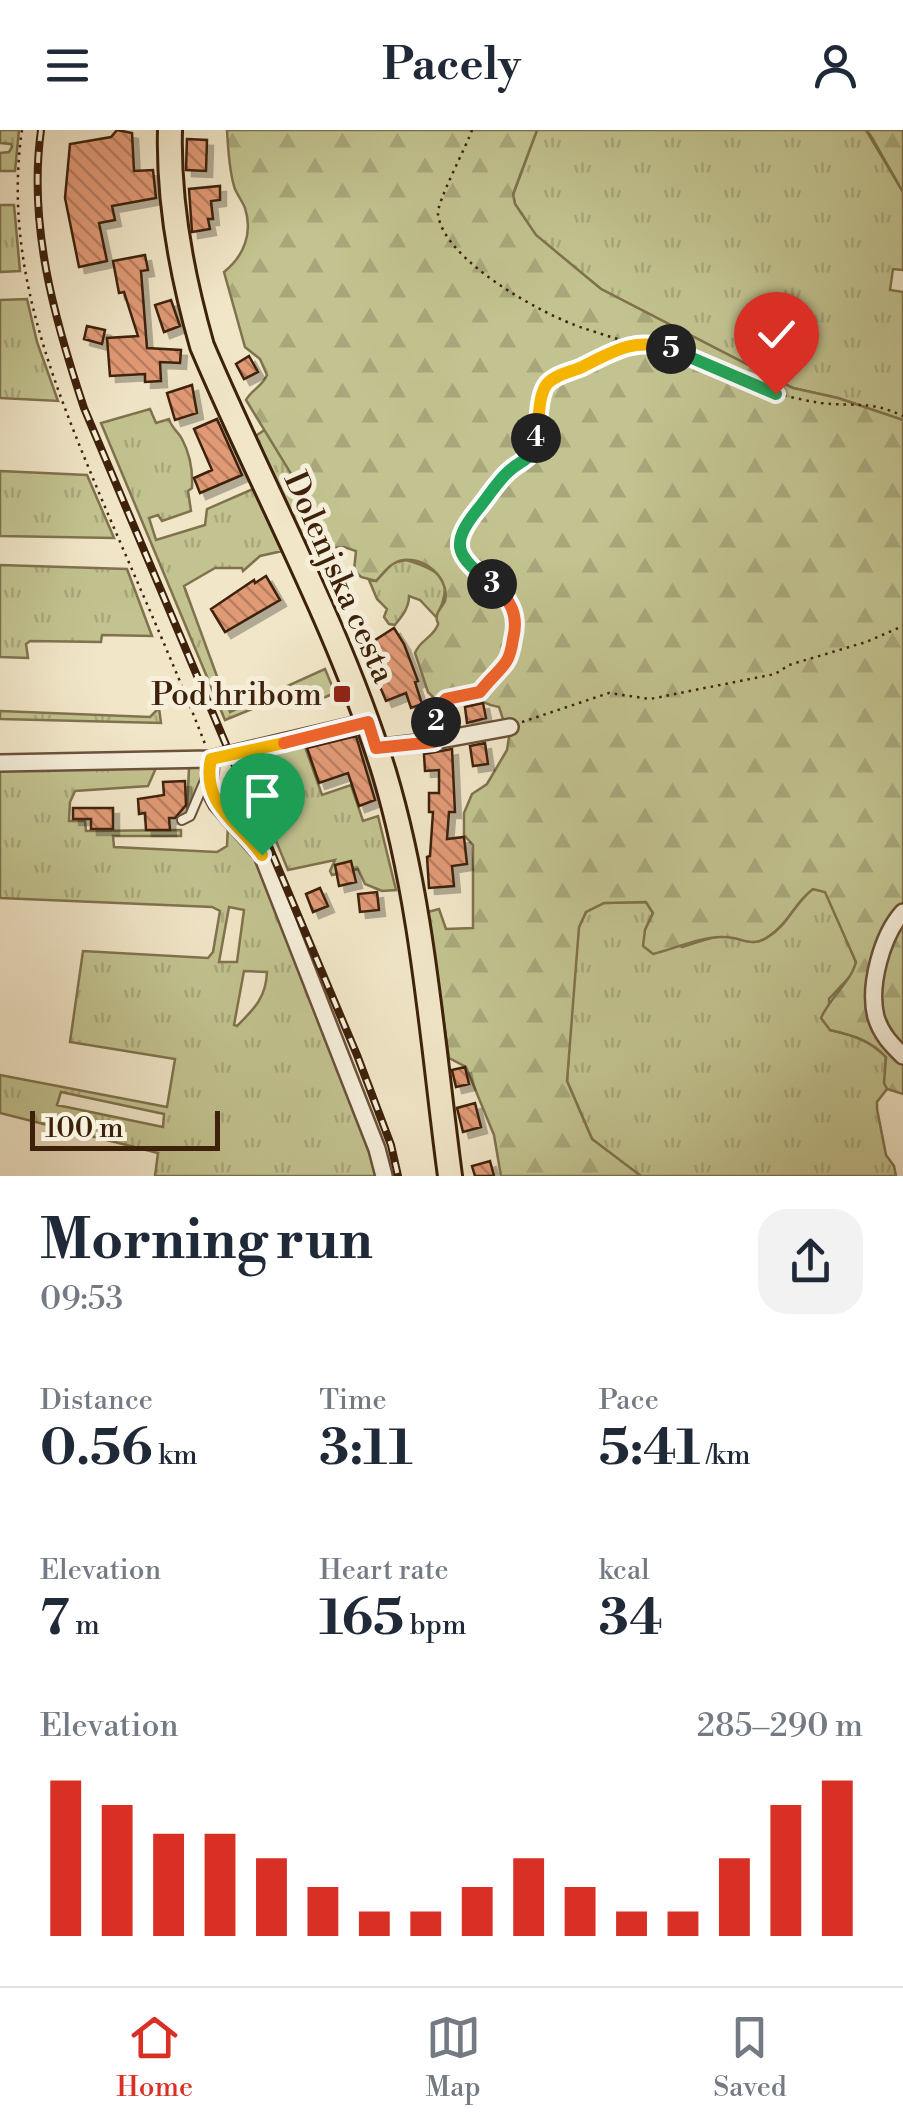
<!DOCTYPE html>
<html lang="en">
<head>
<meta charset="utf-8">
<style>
  :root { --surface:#fff; --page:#f2f2f3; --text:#1f2937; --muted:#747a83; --line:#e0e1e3; --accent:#d93025 }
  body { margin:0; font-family:"Libre Bodoni",serif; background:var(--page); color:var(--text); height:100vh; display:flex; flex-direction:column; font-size:38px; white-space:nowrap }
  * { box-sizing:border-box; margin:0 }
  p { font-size:32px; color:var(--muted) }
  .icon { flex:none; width:55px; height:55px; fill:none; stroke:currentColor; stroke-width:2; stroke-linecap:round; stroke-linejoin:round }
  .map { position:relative; height:1046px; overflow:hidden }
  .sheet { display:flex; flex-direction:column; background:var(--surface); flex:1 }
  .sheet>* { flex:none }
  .scale { position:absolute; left:30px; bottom:25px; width:190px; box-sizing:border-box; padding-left:10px; border:5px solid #3e210a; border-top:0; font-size:28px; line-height:35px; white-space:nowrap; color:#3e210a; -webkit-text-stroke:8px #f6efdb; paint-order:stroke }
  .pin { position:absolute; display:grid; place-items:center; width:85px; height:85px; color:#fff; margin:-102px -42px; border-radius:50% 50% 50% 0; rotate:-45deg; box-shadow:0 0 10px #0007 }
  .pin .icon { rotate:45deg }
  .km { position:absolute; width:50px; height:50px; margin:-25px; border-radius:50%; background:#222; color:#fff; font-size:28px; line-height:50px; text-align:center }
  .round { display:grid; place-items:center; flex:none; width:105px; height:105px; border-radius:30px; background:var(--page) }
  .overview { display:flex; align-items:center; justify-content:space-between; height:170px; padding:0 40px }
  h1 { font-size:55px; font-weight:700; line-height:75px }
  .metrics { display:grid; grid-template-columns:repeat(3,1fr); gap:15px; height:170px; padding:10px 40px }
  .metrics div { display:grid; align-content:center }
  .metrics b { font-size:50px; font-weight:700 }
  .metrics small { font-size:28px; font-weight:400 }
  .metrics p { font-size:28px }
  .chart { height:280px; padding:20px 40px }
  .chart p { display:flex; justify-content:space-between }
  .chart svg { width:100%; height:180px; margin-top:10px; stroke:var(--accent); stroke-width:6 }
  header { display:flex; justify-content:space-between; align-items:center; height:130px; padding:0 40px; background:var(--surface); font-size:45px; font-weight:700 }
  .dock { display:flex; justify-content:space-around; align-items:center; height:140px; border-top:2px solid var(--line); background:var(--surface); font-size:28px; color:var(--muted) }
  .dock a { display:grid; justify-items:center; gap:5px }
  .dock .selected { color:var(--accent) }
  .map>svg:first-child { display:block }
</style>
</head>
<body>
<header><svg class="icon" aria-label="menu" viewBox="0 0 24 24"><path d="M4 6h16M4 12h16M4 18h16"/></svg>Pacely<svg class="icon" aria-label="person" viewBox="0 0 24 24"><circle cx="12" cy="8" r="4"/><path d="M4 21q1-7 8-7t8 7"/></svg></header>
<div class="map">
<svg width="903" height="1046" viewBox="0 0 903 1046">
  <defs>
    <pattern id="grass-tufts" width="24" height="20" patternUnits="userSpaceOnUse" patternTransform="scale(2.5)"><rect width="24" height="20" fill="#c2c390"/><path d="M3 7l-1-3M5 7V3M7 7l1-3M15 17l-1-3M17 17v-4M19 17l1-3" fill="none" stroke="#a8a77b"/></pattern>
    <pattern id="forest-firs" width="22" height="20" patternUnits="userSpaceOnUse" patternTransform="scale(2.5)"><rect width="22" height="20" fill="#c2c390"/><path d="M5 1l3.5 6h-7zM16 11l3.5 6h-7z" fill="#a8a77b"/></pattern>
    <pattern id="building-back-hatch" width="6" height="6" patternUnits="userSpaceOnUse" patternTransform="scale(2.5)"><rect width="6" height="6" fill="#e19a76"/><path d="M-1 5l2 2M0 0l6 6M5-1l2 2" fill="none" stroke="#b87d5f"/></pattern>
    <filter id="shadow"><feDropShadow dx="6" dy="6" stdDeviation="0" flood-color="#0004"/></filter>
  </defs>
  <rect width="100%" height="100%" fill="#f1e6c8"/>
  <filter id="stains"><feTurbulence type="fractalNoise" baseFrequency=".002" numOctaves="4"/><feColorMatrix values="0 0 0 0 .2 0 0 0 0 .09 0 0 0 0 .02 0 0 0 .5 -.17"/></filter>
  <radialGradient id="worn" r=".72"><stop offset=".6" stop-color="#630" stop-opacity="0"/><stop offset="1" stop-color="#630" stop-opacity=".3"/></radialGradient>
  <path fill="url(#grass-tufts)" stroke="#80724d" stroke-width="2.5" fill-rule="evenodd" d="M0 0H19L15 41H0V23L9 22 12 17 11 14 0 13Z
    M537 0H866L903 62V140L893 139 890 160 903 162V290L838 268 793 258 601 159 535 105 515 74 513 65Z
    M0 75H14L20 141 0 142Z
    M27 169 37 212 58 271 0 268V170Z
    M150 279 156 293 169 289C172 299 178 301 182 309 190 324 193 341 192 358L188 361 191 381 162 391 158 385 149 388 156 410 205 395 207 379 253 359 282 421 260 426 243 441 242 438H215L184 456 230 582 325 539 335 563 301 577 296 561 225 590 101 293Z
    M266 299 301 360 306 379 327 418 310 424 254 307Z
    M0 341 87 345 114 408 0 406Z
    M406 430C441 440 456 450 436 487L420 470 409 466C409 478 402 486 395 495L389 494 384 487 387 479 377 469 369 450 376 451 393 433Z
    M0 435 127 439 152 506 102 505 101 512 30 511 26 514 28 528 0 527Z
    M159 578 161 593 0 589V581L150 587Z
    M303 611 322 665 351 655 363 691 378 686 396 760 382 761 365 754 358 739 332 745 330 741 335 730 288 740 242 628Z
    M199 634 202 646 187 682 189 638H156L148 656 75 661 70 672 69 691H85L86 701 181 700V706H113L114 717 217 722 227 716 228 694 257 727 300 832 379 1046H155L158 1023 0 983V945L167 977 175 929 70 912 83 821 208 828 213 822 220 781 212 777 0 768V635ZM229 777 244 780 237 832H219ZM244 841 267 842C266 868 254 879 237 896L234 895ZM61 962 164 984 163 997 57 975Z
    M813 759 826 762 856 832 854 842 829 869 830 900C852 905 870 910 886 927L885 953 887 959 877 972V979L886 1025 894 1036 896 1046H641L611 1025 592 1009 567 951 574 842 579 797 586 782 604 773 646 772 653 783 645 800 682 817C694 814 709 807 722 806 741 806 750 819 768 807 788 795 795 772 813 759Z"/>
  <path fill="url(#forest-firs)" stroke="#80724d" stroke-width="2.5" d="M227 0H537L513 64 515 74 536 105 601 159 793 258 838 268 903 290V964L887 959 884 953 886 927C870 910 852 905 830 900L821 888C830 867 851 852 856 832L825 762 813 759C795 772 788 794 769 806 751 819 743 807 724 807 702 806 674 819 653 824L643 816 645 800 653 783 646 772 604 773 586 782 579 797 567 951 592 1009 641 1046H501L494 1005 466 937 449 928 428 782 439 779 446 799 473 798V715L464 705V683L472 664 487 654 507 620 509 607 499 577C465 572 481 547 438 572L428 562 415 523C420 511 428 510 435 500 442 489 435 496 437 485 438 480 443 476 445 471 451 444 415 420 393 434 387 437 381 446 376 451L361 447 354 440 356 421 344 417 327 418 301 360 246 270C252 259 262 257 267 245L260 229 245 217 224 142C244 126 253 103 245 78 242 70 236 64 234 56 229 39 228 18 227 0Z
    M866 0H903V62L871 6Z"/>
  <path fill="url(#building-back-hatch)" stroke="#3e210a" stroke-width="2.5" filter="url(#shadow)" d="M117 0 132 3 134 41 153 40 156 68 112 76 115 90 99 93 107 131 79 137 65 68 70 14 111 7Z
    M187 9 207 10 206 41 186 40Z
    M220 56V70L211 71 213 89H208L210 99 192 102 189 59Z
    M145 125 148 140 141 141 147 218 181 220 180 233 160 232 161 251 145 252V244L110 246 107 208 138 206 124 162 119 163 113 131Z
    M171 170 180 196 164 202 155 175Z
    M87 196 105 200 102 214 84 209Z
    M249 226 258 242 244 249 236 234Z
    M192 255 197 283 175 290 167 263Z
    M217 289 242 345 200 363 194 348 212 340 194 299Z
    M266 446 280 470 225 502 211 479 254 450 255 453Z
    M394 498 404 514 418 551 415 552 422 574 411 578 406 563 386 571 371 535 368 537 358 521Z
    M483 573 486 588 467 593 465 577Z
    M356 606 375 670 359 676 348 643 319 653 307 618Z
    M485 613 488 634 473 636 470 616Z
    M452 619 455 682H449L447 709 464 707 467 734 452 736 454 756 429 758 427 727 430 726 433 682H429V663H439V640L425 641 424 624Z
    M185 651 186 675 175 688H169L170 700H146L145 683 139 684 138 669 164 665 163 652Z
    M73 678H113V699H91V689H73Z
    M351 731 356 752 339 756 335 735Z
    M320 758 328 776 313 782 306 764Z
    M377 762 379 780 360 782 358 764Z
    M465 937 469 954 456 957 452 940Z
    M475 973 481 997 463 1002 457 978Z
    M490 1031 494 1046H475L472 1036Z"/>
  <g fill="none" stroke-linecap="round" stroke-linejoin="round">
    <defs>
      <path id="service" d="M182 690 190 686 206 648"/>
      <path id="minor" d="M376 618 434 611 510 597
        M211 629 209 659 217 674 262 725 377 1019 384 1046
        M0 633 211 629 368 592
        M903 782C882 805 868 856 876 887 881 904 891 914 903 926"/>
      <path id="primary" d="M170 0C168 73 182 146 202 216 262 358 338 494 384 642 423 772 432 911 450 1046"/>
    </defs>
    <use href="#service" stroke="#6b523a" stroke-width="12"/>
    <use href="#minor" stroke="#6b523a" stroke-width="20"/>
    <use href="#primary" stroke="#3e210a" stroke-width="28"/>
    <path stroke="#3e210a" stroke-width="2.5" stroke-dasharray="2.5 5" stroke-linecap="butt" d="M22 0C4 123 46 235 92 346 129 435 170 523 205 614
      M472 0C467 15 436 74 438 84 443 130 543 185 583 198 599 203 618 210 635 213 648 215 658 213 672 219 706 233 740 256 777 264 791 267 807 271 821 273 855 277 869 270 903 286
      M522 592 609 563 650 569 775 544 789 535 866 512 903 496
      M434 599 439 577 446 569C481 567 473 564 496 542 507 530 510 525 513 509 527 452 454 451 459 409 460 396 497 351 509 341 517 335 527 334 533 324 543 304 534 273 546 256 555 245 620 216 636 214"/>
    <use href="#service" stroke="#f6efdb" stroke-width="8"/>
    <use href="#minor" stroke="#f6efdb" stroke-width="15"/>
    <use href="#primary" stroke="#f1e6c8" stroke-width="22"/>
    <defs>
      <path id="rail" d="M41 0C28 95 54 188 84 278L357 925 391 1015 398 1046"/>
    </defs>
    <use href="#rail" stroke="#3e210a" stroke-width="8"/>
    <use href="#rail" stroke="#f6efdb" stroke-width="4" stroke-dasharray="11" stroke-linecap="butt"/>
  </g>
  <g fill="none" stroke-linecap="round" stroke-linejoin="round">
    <defs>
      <path id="split-1" d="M262 725C239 692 201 675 211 629L284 613"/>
      <path id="split-2" d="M284 613 368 592 376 618 434 612 436 592"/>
      <path id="split-3" d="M436 592 439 577 446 569 480 562C488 551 498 543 506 532 510 526 512 516 513 509 519 485 511 470 492 454"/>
      <path id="split-4" d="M492 454C457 426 448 416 478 379 488 367 497 352 508 342 524 327 530 334 536 308"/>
      <path id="split-5" d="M536 308C540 293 537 267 547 254 556 244 571 242 582 237 614 221 635 207 671 219"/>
      <path id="split-6" d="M671 219 776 264"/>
    </defs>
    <use href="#split-1" stroke="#fff" stroke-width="20"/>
    <use href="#split-2" stroke="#fff" stroke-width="20"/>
    <use href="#split-3" stroke="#fff" stroke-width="20"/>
    <use href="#split-4" stroke="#fff" stroke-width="20"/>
    <use href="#split-5" stroke="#fff" stroke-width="20"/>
    <use href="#split-6" stroke="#fff" stroke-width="20"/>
    <use href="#split-1" stroke="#f5b400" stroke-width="12"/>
    <use href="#split-2" stroke="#f0652b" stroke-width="12"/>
    <use href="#split-3" stroke="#f0652b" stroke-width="12"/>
    <use href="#split-4" stroke="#22a559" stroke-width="12"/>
    <use href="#split-5" stroke="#f5b400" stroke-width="12"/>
    <use href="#split-6" stroke="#22a559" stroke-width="12"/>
  </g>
  <rect fill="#8f2418" stroke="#f6efdb" stroke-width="4" x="332" y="554" width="20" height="20" rx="5"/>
  <g text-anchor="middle" stroke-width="10" stroke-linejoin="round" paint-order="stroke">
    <g font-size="32" fill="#3e210a" stroke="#f6efdb">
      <text transform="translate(340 447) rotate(66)" y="11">Dolenjska cesta</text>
    </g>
    <g font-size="32" fill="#3e210a" stroke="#f6efdb" text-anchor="end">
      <text x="322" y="575">Pod hribom</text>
    </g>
  </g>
  <rect width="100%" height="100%" filter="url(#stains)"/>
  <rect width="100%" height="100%" fill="url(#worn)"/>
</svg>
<div class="scale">100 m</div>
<div class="pin" style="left:262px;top:725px;background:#1e9e55"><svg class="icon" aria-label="arrive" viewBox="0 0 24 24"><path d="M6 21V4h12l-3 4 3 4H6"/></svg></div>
<div class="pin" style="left:776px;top:264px;background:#d93025"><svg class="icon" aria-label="check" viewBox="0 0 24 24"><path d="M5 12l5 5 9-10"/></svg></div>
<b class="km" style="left:436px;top:592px">2</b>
<b class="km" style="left:492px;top:454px">3</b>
<b class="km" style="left:536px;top:308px">4</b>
<b class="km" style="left:671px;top:219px">5</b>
</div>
<section class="sheet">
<div class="overview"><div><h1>Morning run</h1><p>09:53</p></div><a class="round"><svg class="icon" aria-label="share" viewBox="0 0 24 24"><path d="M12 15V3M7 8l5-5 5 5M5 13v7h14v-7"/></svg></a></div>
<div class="metrics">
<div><p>Distance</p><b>0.56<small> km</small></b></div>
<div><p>Time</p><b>3:11</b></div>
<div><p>Pace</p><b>5:41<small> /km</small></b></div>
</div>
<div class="metrics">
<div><p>Elevation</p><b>7<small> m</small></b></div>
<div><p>Heart rate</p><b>165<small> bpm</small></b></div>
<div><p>kcal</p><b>34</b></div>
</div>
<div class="chart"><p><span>Elevation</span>285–290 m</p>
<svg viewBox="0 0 160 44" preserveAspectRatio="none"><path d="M5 44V6M15 44V12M25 44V19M35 44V19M45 44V25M55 44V32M65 44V38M75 44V38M85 44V32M95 44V25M105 44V32M115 44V38M125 44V38M135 44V25M145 44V12M155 44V6"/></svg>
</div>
</section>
<nav class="dock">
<a class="selected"><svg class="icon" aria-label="home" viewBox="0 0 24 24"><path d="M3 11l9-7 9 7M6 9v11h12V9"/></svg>Home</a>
<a><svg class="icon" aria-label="map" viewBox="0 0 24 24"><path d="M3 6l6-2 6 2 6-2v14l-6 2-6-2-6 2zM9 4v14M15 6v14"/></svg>Map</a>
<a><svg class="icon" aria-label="saved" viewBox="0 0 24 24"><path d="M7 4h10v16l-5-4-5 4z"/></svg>Saved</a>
</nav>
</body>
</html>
